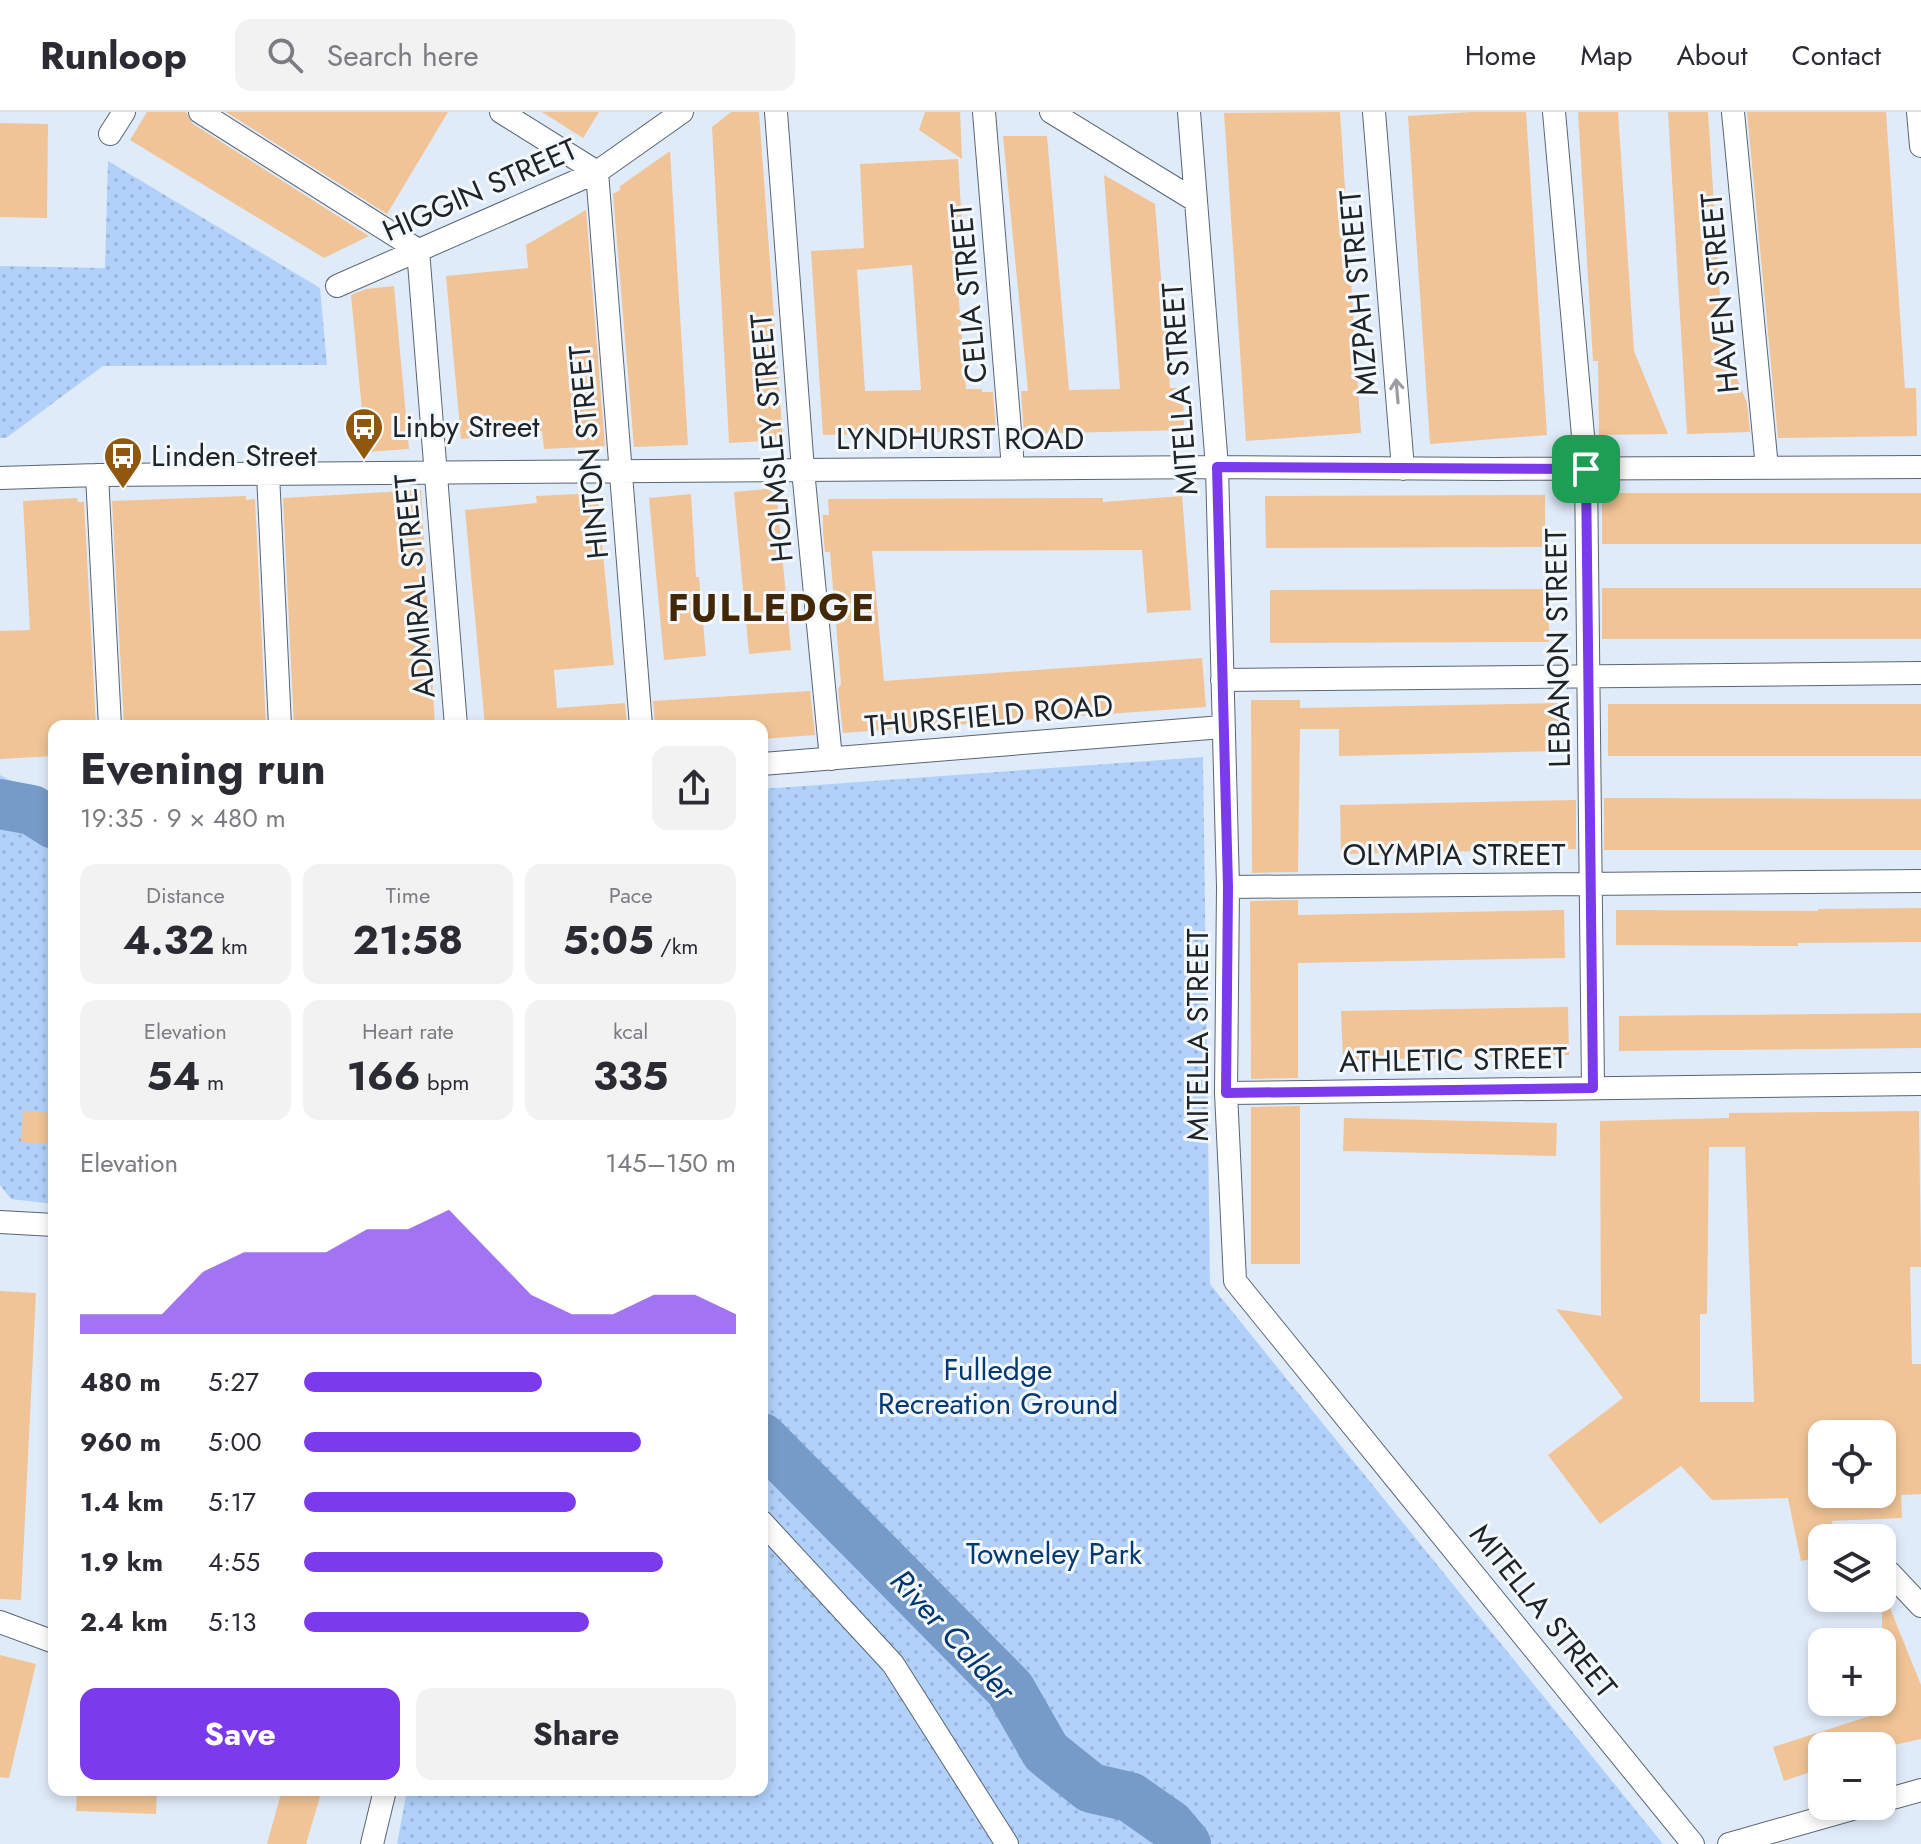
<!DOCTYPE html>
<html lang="en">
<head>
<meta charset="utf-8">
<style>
  :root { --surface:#fff; --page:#f2f2f3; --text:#2b2b33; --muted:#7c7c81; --line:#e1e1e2; --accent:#7c3aed }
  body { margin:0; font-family:Jost,sans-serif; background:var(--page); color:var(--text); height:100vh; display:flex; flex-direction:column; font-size:30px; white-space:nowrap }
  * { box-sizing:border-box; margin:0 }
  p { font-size:26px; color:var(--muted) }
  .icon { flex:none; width:44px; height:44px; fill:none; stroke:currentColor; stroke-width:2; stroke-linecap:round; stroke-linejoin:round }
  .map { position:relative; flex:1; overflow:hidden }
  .side { position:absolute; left:48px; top:608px; width:720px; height:1076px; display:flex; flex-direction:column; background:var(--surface); border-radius:16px; box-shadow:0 4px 12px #0003 }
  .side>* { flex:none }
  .tools { position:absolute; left:1808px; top:1308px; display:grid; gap:16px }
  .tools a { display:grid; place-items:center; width:88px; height:88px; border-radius:16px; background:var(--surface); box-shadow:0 4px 12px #0003; font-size:40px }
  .pin { position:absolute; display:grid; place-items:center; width:68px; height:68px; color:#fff; margin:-34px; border-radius:16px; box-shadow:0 4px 12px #0006 }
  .round { display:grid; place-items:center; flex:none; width:84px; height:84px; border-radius:16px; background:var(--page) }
  .headline { display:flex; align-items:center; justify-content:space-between; height:136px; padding:0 32px }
  h1 { font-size:44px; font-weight:700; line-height:60px }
  .figures { display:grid; grid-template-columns:repeat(3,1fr); gap:12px; height:136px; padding:8px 32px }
  .figures div { display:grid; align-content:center; border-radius:16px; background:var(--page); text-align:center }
  .figures b { font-size:40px; font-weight:700 }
  .figures small { font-size:22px; font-weight:400 }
  .figures p { font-size:22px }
  .chart { height:224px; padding:16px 32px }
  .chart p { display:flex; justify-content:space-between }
  .chart svg { width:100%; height:144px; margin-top:8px; fill:var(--accent); opacity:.7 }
  .action { display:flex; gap:16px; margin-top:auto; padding:16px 32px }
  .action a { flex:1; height:92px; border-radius:16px; background:var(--accent); color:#fff; font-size:32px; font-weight:700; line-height:92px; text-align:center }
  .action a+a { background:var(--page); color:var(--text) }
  ul { padding:0 32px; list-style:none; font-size:26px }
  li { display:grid; grid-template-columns:128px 96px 1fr; align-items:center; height:60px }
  li i { height:20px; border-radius:10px; background:var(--accent) }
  header { display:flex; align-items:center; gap:48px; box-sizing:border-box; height:112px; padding:0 40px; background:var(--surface); border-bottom:2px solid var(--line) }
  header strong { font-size:38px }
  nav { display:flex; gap:44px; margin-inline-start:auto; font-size:28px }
  .search { width:560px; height:72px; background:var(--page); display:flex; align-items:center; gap:20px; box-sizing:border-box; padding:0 28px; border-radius:16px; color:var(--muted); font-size:30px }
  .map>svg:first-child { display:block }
</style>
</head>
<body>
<header>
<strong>Runloop</strong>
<div class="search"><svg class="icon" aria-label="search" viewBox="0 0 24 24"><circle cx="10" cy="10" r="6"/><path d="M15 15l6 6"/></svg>Search here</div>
<nav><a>Home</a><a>Map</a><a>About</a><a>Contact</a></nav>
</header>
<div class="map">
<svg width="1921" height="1732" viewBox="0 0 1921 1732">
  <defs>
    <pattern id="grass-dots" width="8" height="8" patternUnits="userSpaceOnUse" patternTransform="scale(2)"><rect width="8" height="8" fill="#b1d1fa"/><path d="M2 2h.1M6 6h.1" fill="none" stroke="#98b3d6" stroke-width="1.8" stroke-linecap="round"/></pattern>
  </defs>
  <rect width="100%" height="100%" fill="#e0ebf9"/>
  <path fill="url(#grass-dots)" d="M108 49 320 176 327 253 103 254 6 326H0V154L105 156Z
    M1203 645 1210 1172 1663 1732H397L407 1678H762V677Z
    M0 663 54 693V1092L11 1087 0 1073Z"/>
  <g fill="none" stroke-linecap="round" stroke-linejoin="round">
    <path stroke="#779bc9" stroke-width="50" d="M0 692 32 698 54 712
      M762 1326 1010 1577 1046 1640 1091 1676 1130 1685 1170 1713 1186 1732"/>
  </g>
  <path fill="#f0c496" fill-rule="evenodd" d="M147 0H186L193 12 369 124 324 146 130 28Z
    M226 0H448L387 102Z
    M542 0H599L583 26Z
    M731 0H759L783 328 729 331 712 15Z
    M925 0H960L962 47 919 18Z
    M1340 0 1361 321 1246 329 1224 1Z
    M1471 0H1526L1547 323 1430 332 1408 4Z
    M1578 0H1618L1634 239 1668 322 1599 323 1598 249H1593Z
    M1668 0H1708L1723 232 1747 291 1750 320 1687 322Z
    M1747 0H1886L1905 276H1916L1917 324 1778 326Z
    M0 11 48 12 47 106 0 105Z
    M1003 24H1047L1069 278 1120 277 1104 63 1155 92 1170 276H1183L1184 318 1024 322 1021 279H1028Z
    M670 39 688 333 634 335 613 82 620 78V74Z
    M958 47 962 113 953 114 966 277H982V280H993L996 319 823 323 811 139 864 136 860 52ZM912 153 921 278 865 279 857 158Z
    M586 98 605 334 544 337 542 319 461 327 446 164 528 156 526 133Z
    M394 174 409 337 366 340 351 183 366 177Z
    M776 376 791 538 749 542 734 380Z
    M421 378 435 614H294L283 386Z
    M597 381 614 553 554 558 557 596 625 591 627 614H485L465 398 537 391 536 384Z
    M1602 381H1921V432H1602Z
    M691 382 696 465H699L706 544 664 548 649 386Z
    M1545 383V435L1266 436 1265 384Z
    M246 384V388L255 387 266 614H124L112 389Z
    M1182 384 1191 498 1147 501 1142 438 872 439 884 569 1202 546 1206 595 843 621 838 577 841 572 830 440H825L823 420V403H829L828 387 1103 386V390Z
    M77 386 78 390H84L96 614H54V644L0 647V519L30 518 23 389Z
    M1602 476H1921V527H1602Z
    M1549 477V530L1270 531V478Z
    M810 579 815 623 762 627V614H655L653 589Z
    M1251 588H1300V596L1559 591 1560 639 1339 644V617H1300L1298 760 1252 761Z
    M1608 592H1921V644H1608Z
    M1604 686 1921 687V738H1604Z
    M1576 688V737L1341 742 1340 693Z
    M1298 788V803L1564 798 1565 846 1298 851V966L1251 967 1250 789Z
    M1921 796V830L1798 831V834L1616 833V798L1818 799V797Z
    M1568 895 1569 943 1343 948 1341 899Z
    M1921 901V936L1619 939V904Z
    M1300 994V1152H1251V995Z
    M23 999 54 1001V1032L21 1030Z
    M1919 999 1921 1155H1910L1912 1252H1921V1382L1901 1383 1902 1406 1832 1409 1836 1426H1822V1445L1801 1449 1788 1386 1712 1388 1681 1354 1600 1412 1548 1343 1623 1286 1556 1197 1601 1204 1600 1009 1729 1006V1001ZM1709 1035H1745L1754 1290H1700V1202H1707ZM1822 1322H1882V1382H1822Z
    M1344 1006 1557 1011 1556 1044 1343 1039Z
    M0 1179 36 1181 21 1488 0 1487Z
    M1882 1476 1921 1573V1627L1890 1634H1822V1656L1784 1669 1773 1635 1882 1600Z
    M0 1543 36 1552 9 1666 0 1665Z
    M77 1678H157L156 1702 76 1699Z
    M282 1678H322L306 1732H267Z"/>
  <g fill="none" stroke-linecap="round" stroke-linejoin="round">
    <defs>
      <path id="minor" d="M200 0 418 138 456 614
        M501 0 597 60 641 614
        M776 0 803 358 831 647
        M984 0 1013 356
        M1051 0 1196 89
        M1189 0 1217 355 1228 775 1226 981 1235 1169 1693 1732
        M1374 0 1403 357
        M1554 0 1586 357 1593 976
        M1733 0 1767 356
        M1918 0 1921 34
        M110 22 124 0
        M337 174 597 60 682 0
        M268 362 280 614
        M97 363 110 614
        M0 366 97 363 1217 355 1496 357 1921 355
        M1222 568 1921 561
        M762 652 1222 615
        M1228 775 1921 769
        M1226 981 1921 972
        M0 1110 54 1113
        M762 1410 893 1552 1007 1732
        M1890 1461 1921 1494
        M0 1510 54 1530
        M1882 1689 1921 1678
        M372 1732 385 1678
        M1729 1732 1863 1694"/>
    </defs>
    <use href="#minor" stroke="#5b6572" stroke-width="24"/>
    <use href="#minor" stroke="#fff" stroke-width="22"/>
  </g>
  <defs><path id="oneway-shaft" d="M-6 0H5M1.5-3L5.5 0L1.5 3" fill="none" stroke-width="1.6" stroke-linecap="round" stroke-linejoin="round" transform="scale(2)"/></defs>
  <use stroke="#9b9c9f" href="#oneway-shaft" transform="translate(1397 279) rotate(-95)"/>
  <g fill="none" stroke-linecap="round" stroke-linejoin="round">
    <defs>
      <path id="route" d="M1217 355 1586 357 1593 976 1226 981 1228 775Z"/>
    </defs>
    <use href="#route" stroke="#fff" stroke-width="16"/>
    <use href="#route" stroke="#7c3aed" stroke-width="10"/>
  </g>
  <defs>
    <symbol id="bus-pin" viewBox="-11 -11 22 30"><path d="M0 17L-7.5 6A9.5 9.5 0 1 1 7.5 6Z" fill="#8f580c" stroke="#f3f8fd"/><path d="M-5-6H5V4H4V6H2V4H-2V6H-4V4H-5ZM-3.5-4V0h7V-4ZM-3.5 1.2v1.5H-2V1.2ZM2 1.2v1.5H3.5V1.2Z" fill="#fff"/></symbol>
  </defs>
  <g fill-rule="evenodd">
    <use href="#bus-pin" x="342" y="293" width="44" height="60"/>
    <use href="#bus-pin" x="101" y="322" width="44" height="60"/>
  </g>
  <g text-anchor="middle" stroke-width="6" stroke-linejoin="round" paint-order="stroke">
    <g font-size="30" fill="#202429" stroke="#f3f8fd">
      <text transform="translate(480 78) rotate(-24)" y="10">HIGGIN STREET</text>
      <text transform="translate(969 181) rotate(-95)" y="10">CELIA STREET</text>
      <text transform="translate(1359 181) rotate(-95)" y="10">MIZPAH STREET</text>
      <text transform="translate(1720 181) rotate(-95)" y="10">HAVEN STREET</text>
      <text transform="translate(1180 277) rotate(-94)" y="10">MITELLA STREET</text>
      <text transform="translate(772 326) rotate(-95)" y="10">HOLMSLEY STREET</text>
      <text x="960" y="337">LYNDHURST ROAD</text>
      <text transform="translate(589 340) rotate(-95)" y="10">HINTON STREET</text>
      <text transform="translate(415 474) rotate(-95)" y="10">ADMIRAL STREET</text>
      <text transform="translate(1558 536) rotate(-91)" y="10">LEBANON STREET</text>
      <text transform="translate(989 604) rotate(-5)" y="10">THURSFIELD ROAD</text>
      <text x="1454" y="753">OLYMPIA STREET</text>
      <text transform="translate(1198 923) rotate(-90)" y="10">MITELLA STREET</text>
      <text transform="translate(1453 948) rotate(-1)" y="10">ATHLETIC STREET</text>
      <text transform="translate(1543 1499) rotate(51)" y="10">MITELLA STREET</text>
    </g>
    <g font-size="30" fill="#202429" stroke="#f3f8fd" text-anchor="start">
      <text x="392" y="325">Linby Street</text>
      <text x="151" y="354">Linden Street</text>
    </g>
    <g font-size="30" fill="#053971" stroke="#f3f8fd">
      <text x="998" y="1268">Fulledge<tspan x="998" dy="34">Recreation Ground</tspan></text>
      <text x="1054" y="1452">Towneley Park</text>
    </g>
    <g font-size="32" font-style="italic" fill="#00366d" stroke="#f3f8fd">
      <text transform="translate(953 1523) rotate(47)" y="11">River Calder</text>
    </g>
    <g font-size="38" font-weight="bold" letter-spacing="2" fill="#422806" stroke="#f3f8fd">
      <text x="772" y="509">FULLEDGE</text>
    </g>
  </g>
</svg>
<div class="tools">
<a><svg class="icon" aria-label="locate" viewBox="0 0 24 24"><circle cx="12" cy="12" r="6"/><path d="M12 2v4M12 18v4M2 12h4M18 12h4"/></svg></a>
<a><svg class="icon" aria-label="layers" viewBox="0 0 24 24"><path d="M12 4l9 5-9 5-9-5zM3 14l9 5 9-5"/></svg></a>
<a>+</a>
<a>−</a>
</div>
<div class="pin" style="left:1586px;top:357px;background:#1e9e55"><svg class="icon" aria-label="arrive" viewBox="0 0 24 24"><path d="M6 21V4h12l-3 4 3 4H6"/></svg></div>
<section class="side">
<div class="headline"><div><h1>Evening run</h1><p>19:35 · 9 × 480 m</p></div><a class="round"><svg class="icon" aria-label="share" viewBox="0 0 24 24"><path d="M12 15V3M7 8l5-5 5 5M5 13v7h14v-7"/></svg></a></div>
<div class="figures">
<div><p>Distance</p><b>4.32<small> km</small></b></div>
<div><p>Time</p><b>21:58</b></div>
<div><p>Pace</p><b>5:05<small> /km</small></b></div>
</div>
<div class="figures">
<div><p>Elevation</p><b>54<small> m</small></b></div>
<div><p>Heart rate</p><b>166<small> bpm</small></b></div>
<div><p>kcal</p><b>335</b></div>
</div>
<div class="chart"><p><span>Elevation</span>145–150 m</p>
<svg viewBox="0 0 160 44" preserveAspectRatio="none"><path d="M0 44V38L10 38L20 38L30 25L40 19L50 19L60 19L70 12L80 12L90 6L100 19L110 32L120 38L130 38L140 32L150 32L160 38V44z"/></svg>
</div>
<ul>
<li><b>480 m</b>5:27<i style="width:55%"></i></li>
<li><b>960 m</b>5:00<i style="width:78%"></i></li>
<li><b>1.4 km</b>5:17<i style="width:63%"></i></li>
<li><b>1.9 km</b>4:55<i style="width:83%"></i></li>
<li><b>2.4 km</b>5:13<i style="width:66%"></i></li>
</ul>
<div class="action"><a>Save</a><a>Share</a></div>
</section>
</div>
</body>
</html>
